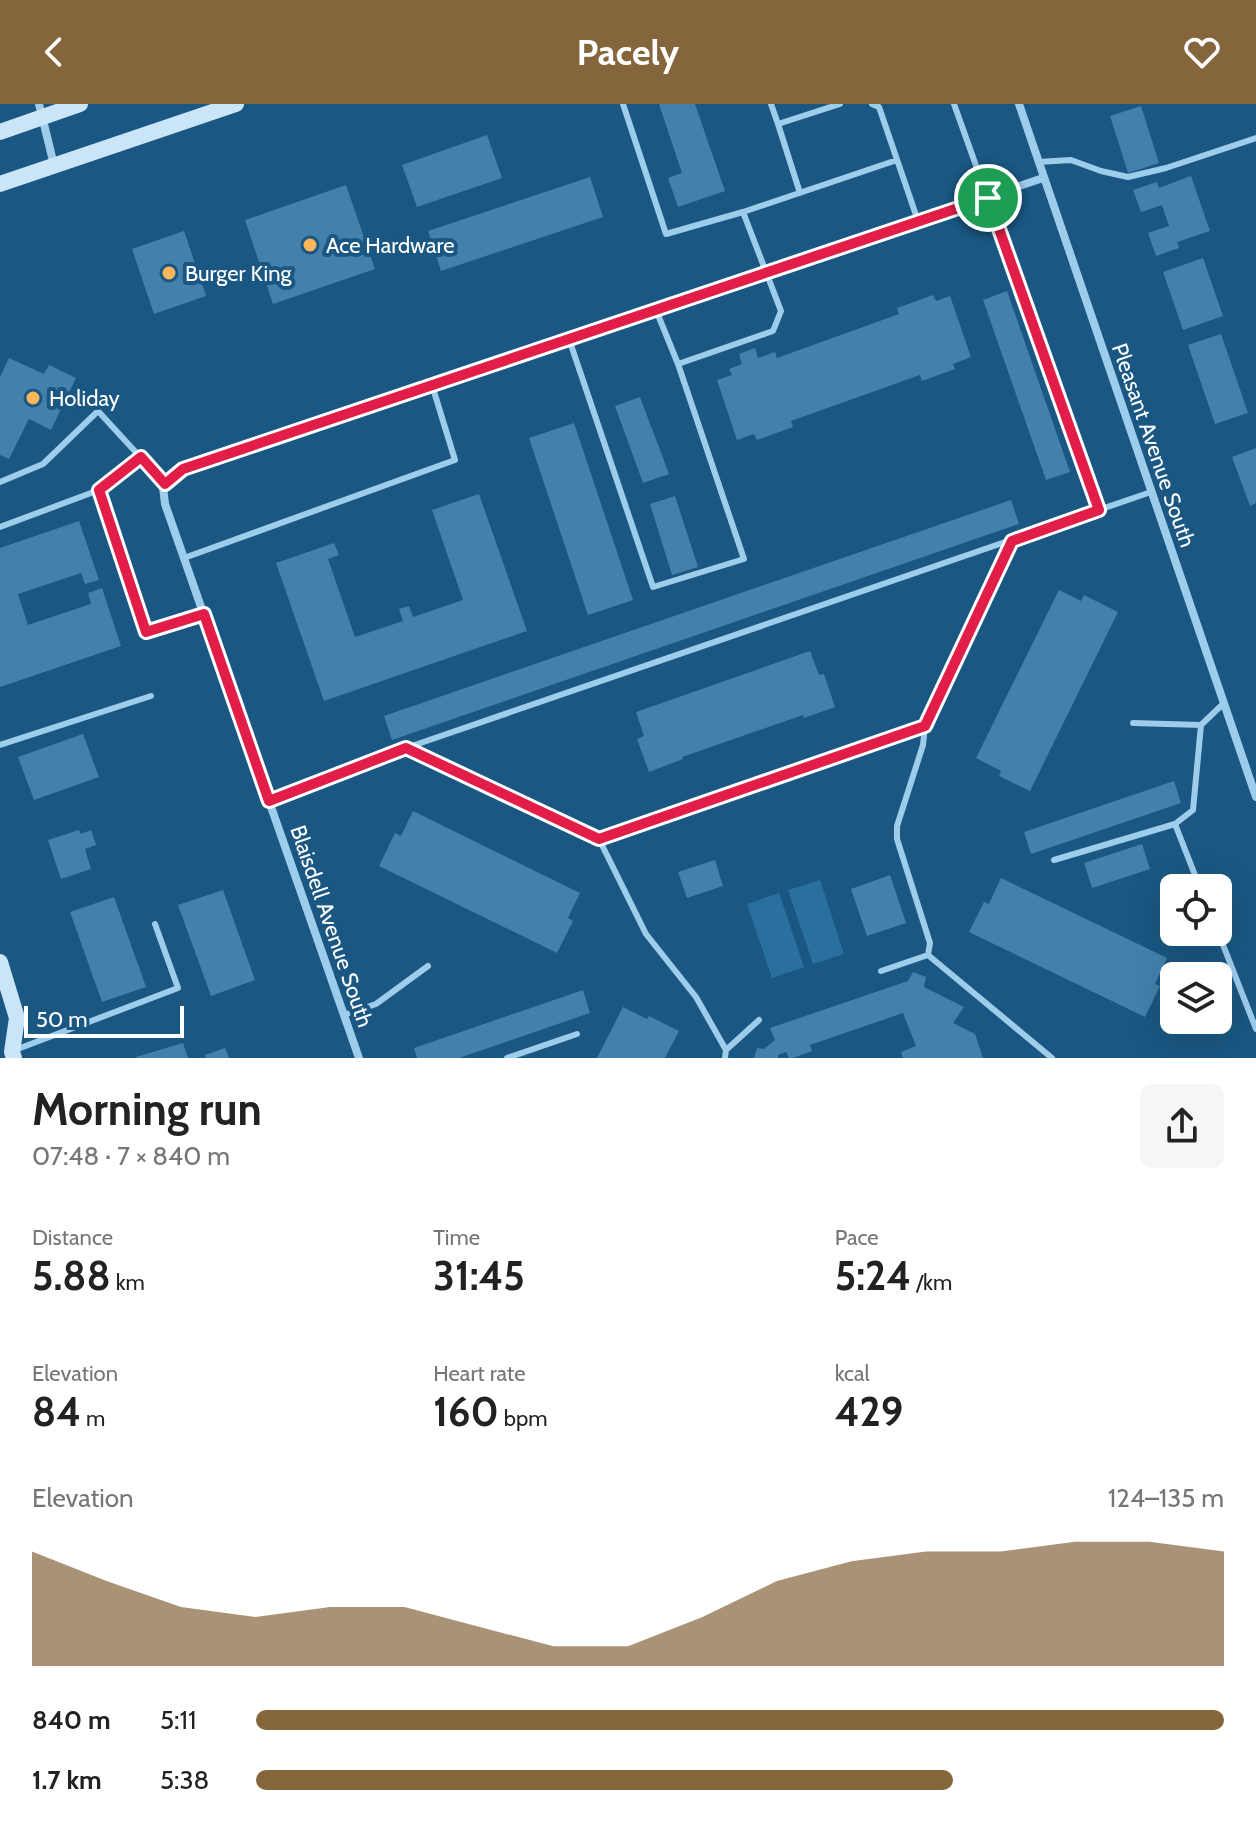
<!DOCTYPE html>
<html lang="en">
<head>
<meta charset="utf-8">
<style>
  :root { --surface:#fff; --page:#f6f6f6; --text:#222; --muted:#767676; --accent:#85653b }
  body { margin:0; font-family:Cabin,sans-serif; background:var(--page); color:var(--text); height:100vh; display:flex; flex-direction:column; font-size:30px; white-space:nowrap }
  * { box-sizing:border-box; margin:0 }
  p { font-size:26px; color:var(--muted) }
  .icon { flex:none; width:44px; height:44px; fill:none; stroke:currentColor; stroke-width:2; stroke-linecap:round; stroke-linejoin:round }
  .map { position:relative; height:954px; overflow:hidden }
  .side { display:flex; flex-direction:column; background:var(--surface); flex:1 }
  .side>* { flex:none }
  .buttons { position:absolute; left:1160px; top:770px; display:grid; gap:16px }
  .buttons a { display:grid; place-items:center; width:72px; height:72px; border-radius:12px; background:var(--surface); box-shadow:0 8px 32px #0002; font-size:40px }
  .scale { position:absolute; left:24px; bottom:20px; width:160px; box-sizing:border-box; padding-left:8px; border:4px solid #fff; border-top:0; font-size:22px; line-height:28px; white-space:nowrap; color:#fff; -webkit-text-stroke:6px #1a5782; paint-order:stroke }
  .pin { position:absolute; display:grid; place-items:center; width:68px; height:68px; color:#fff; margin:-34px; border:4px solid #fff; border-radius:50%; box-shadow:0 2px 8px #0007 }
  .round { display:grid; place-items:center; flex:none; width:84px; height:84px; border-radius:12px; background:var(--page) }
  .summary { display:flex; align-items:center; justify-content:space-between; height:136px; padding:0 32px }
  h1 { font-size:44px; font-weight:700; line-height:60px }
  .metrics { display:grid; grid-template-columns:repeat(3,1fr); gap:12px; height:136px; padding:8px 32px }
  .metrics div { display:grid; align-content:center }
  .metrics b { font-size:40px; font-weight:700 }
  .metrics small { font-size:22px; font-weight:400 }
  .metrics p { font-size:22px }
  .chart { height:224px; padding:16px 32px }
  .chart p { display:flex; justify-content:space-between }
  .chart svg { width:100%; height:144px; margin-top:8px; fill:var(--accent); opacity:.7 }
  ul { padding:0 32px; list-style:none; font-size:26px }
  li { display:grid; grid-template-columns:128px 96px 1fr; align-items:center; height:60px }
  li i { height:20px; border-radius:10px; background:var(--accent) }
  header { display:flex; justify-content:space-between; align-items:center; height:104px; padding:0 32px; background:var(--accent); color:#fff; font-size:36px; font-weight:700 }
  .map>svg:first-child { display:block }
</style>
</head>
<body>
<header><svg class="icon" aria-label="back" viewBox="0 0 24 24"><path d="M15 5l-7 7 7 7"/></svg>Pacely<svg class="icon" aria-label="heart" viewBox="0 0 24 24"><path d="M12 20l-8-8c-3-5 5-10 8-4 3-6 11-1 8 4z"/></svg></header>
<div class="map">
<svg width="1256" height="954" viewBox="0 0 1256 954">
  <rect width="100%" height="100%" fill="#1a5782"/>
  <path fill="#29709f" d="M820 776 844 850 813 860 788 786Z
    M779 789 804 863 772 874 747 800Z"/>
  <path fill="#4380ab" d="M659 0H695L725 87 678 103 668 74 682 69Z
    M1141 2 1159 59 1128 69 1110 12Z
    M487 31 502 74 417 103 402 61Z
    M1191 72 1210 127 1177 138 1179 144 1156 152 1148 129 1169 122 1162 101 1141 108 1133 86 1157 78 1159 84Z
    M590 73 603 113 441 167 428 127Z
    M346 81 375 165 273 200 245 116Z
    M184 127 206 192 154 210 132 145Z
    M1203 154 1223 212 1183 226 1163 168Z
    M1007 187 1070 368 1046 376 983 196Z
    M933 191 936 197 950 192 971 253 953 260 955 265 922 277 920 271 791 317 793 323 757 336 754 330 737 336 717 276 732 271 729 265 742 260 739 250 755 244 758 254 775 248 777 254 899 210 897 204Z
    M1221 230 1248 309 1215 320 1188 241Z
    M9 254 44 270 49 261 76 274 51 326 29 315 9 355 0 351V273Z
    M640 293 669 370 643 379 615 302Z
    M574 319 633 496 588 511 529 334Z
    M1256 344V399L1250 402 1232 353Z
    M479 390 527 527 324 597 276 459 334 439 339 451 328 455 355 533 403 517 399 505 409 502 413 513 463 496 432 406Z
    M675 392 698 463 672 471 650 400Z
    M1011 396 1019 420 392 636 384 612Z
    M79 417 99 476 85 480 81 469 18 490 28 521 91 500 88 489 102 484 121 542 0 583V444Z
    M1059 486 1081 497 1084 491 1118 508 1030 687 999 672 1001 667 976 654Z
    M810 547 819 571 824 570 835 603 804 614 803 611 682 653 683 655 649 668 637 635 644 632 636 608Z
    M83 630 99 673 34 696 18 653Z
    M1174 677 1181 699 1031 750 1024 728Z
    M413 707 580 789 568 814 573 817 557 849 379 762 395 729 401 732Z
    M79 726 81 730 91 726 96 741 85 745 91 765 61 775 48 736Z
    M1142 740 1150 765 1092 784 1084 759Z
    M715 756 723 782 687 794 678 768Z
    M890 771 906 819 867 832 851 785Z
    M1001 774 1167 854 1155 880 1160 882 1145 913 969 828 984 798 989 800Z
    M223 786 255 876 211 892 178 801Z
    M114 793 146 883 102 898 70 808Z
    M913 868 926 873 924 883 964 903 953 919 975 930 983 954H903L901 948 916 942 903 909 810 941 812 947 793 954H789L786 948 778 951V954H754L757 944 764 945 775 936 770 924 908 877Z
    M583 886 590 909 459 954H417L414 944Z
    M623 903 647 915 649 912 679 927 665 954H597Z
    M183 939 188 954H136V953Z
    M225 944 229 954H206L205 951Z"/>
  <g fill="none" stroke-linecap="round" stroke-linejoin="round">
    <path stroke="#9ecceb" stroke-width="6" d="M623 0 666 130 743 108 897 56
      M771 0 778 20 840 0
      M872 0 879 3 918 117
      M954 0 1099 406
      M778 20 800 89
      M1038 58 1071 56 1101 67 1128 73 1166 64 1256 34
      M656 206 678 260 773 227 781 207 743 108
      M569 235 653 483 744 455 678 260
      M0 378 43 360 98 307 165 380
      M99 386 146 528 204 510
      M0 423 99 386 141 353
      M184 454 455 356 432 281
      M1133 619 1201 621
      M925 622 923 641 897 722V735L930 839 928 851
      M0 641 151 592
      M406 644 1151 388
      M269 697 406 644 599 735 646 830 696 893 726 946 725 954
      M1175 720 1200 784
      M599 735 925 622 1012 437
      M1054 756 1175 720 1193 706 1201 621 1224 599
      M1218 828 1256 925
      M928 851 1052 954
      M881 867 928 851
      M344 911 376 900 428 862
      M15 946 178 884 155 820
      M726 946 759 916
      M507 954 577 930"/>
    <path stroke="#9ecceb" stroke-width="8" d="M39 0 54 61
      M1019 0 1256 693
      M359 954 165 400 163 383 183 365 1043 74"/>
    <path stroke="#cae5f8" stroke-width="16" d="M0 28 80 0
      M0 80 236 0
      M0 858 17 914 12 948 14 954"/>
  </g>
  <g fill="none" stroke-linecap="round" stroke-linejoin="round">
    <defs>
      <path id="route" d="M988 94 1099 406 1012 437 925 622 599 735 406 644 269 697 204 510 146 528 99 386 141 353 165 380 183 365Z"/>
    </defs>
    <use href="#route" stroke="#fff" stroke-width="16"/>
    <use href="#route" stroke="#e11d48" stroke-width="10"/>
  </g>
  <g fill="#fdb65a" stroke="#1a5782" stroke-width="3">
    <circle cx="310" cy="141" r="8"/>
    <circle cx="169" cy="169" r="8"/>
    <circle cx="33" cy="294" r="8"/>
  </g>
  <g text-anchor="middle" stroke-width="8" stroke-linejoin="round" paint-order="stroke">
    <g font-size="22" fill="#fff" stroke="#1a5782" text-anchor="start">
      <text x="326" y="149">Ace Hardware</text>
      <text x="185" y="177">Burger King</text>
      <text x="49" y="302">Holiday</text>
    </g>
    <g font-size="22" fill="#fff" stroke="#1a5782">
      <text transform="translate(1154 341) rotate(71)" y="8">Pleasant Avenue South</text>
      <text transform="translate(332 822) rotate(71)" y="8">Blaisdell Avenue South</text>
    </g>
  </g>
</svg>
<div class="buttons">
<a><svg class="icon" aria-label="locate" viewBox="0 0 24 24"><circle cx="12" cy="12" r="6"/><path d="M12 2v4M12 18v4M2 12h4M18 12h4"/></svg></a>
<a><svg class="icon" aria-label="layers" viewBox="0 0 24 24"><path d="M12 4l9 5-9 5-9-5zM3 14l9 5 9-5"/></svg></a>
</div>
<div class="scale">50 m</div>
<div class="pin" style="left:988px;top:94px;background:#1e9e55"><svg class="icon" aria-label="arrive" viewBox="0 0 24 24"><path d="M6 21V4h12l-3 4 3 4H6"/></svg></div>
</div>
<section class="side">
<div class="summary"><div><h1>Morning run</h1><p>07:48 · 7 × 840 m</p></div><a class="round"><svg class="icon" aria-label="share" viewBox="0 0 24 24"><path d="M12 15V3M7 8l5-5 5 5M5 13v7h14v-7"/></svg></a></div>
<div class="metrics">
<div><p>Distance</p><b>5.88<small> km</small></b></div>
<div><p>Time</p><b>31:45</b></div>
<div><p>Pace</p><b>5:24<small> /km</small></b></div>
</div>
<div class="metrics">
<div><p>Elevation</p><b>84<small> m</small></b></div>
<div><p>Heart rate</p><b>160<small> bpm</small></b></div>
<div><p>kcal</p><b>429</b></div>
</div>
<div class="chart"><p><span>Elevation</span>124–135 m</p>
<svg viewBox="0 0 160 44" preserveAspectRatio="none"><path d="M0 44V9L10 18L20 26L30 29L40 26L50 26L60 32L70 38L80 38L90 29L100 18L110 12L120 9L130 9L140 6L150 6L160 9V44z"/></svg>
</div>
<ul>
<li><b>840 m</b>5:11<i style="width:100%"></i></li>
<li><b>1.7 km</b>5:38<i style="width:72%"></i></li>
</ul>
</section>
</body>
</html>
